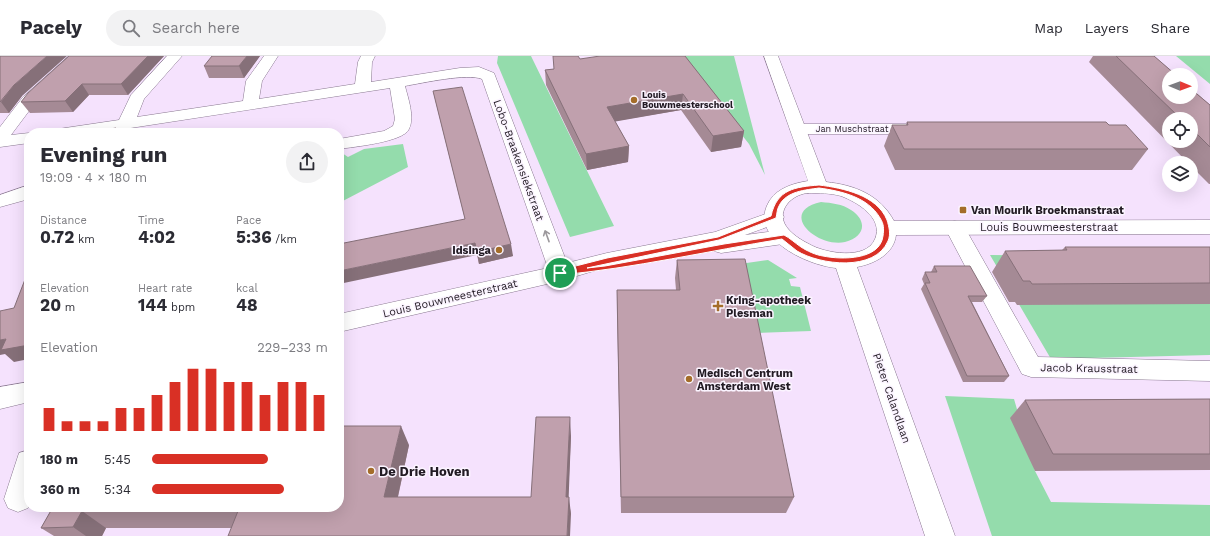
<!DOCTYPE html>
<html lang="en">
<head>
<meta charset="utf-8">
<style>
  :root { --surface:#fff; --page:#f2f2f3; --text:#2b2b33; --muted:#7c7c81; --line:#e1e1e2; --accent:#d93025 }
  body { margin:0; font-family:"Work Sans",sans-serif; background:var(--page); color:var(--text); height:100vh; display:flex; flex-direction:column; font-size:15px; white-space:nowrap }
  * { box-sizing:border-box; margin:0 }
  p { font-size:13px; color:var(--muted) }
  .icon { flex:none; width:22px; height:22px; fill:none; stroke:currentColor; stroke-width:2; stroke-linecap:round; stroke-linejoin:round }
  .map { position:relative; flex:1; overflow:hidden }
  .details { position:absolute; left:24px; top:72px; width:320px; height:384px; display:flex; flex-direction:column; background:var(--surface); border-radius:16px; box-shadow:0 4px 16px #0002 }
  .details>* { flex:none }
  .needle { width:26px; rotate:91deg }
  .fabs { position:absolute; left:1162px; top:12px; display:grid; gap:8px }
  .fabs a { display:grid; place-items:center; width:36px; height:36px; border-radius:50%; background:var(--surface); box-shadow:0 4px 16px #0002; font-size:20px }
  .pin { position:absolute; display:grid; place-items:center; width:34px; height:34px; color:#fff; margin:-17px; border:2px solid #fff; border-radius:50%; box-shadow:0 1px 4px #0007 }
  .round { display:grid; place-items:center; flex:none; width:42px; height:42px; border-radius:21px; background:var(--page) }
  .head { display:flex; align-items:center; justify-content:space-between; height:68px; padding:0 16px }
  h1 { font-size:22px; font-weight:700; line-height:30px }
  .figures { display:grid; grid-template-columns:repeat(3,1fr); gap:6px; height:68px; padding:4px 16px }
  .figures div { display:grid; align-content:center }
  .figures b { font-size:17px; font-weight:700 }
  .figures small { font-size:11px; font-weight:400 }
  .figures p { font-size:11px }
  .chart { height:112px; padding:8px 16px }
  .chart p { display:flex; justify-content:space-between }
  .chart svg { width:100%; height:72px; margin-top:4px; stroke:var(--accent); stroke-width:6 }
  ul { padding:0 16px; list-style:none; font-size:13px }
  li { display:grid; grid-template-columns:64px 48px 1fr; align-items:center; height:30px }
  li i { height:10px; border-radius:5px; background:var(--accent) }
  header { display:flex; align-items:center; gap:24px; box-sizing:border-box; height:56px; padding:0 20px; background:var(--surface); border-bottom:1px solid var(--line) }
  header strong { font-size:19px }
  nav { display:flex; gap:22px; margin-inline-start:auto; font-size:14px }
  .search { width:280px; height:36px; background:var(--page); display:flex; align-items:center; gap:10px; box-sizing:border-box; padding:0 14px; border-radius:22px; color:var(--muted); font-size:15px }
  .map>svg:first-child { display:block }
</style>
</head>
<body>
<header>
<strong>Pacely</strong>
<div class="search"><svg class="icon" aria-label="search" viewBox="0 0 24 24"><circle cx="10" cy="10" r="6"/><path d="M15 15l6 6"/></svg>Search here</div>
<nav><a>Map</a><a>Layers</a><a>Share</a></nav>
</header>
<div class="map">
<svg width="1210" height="480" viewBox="0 0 1210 480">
  <rect width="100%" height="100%" fill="#f5e2fd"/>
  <path fill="#94dcac" d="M498 0H531L614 170 570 181 497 7Z
    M679 0H734L765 119 749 88Z
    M1176 0H1210V28Z
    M403 88 408 111 339 147V95L348 101 364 93Z
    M821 146C832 147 842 148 851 154 868 165 865 181 845 186 817 192 777 156 821 146Z
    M990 199 1210 200V299L1051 303Z
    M768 204 797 222 789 223 791 230 800 231 811 275 754 277 677 217Z
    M945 340 1014 343 1035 415 1051 446 1210 449V480H992Z"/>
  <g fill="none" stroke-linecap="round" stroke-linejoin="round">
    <defs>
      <path id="street" d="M69 0H85L35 47 11 79 29 77H30L29 87 0 91V71L23 41Z
        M167 0H182L144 43 137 61 243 45 246 25 264 0H278L262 25 259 43 355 28 358 6 361 0H375L372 6 371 26 460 12 479 11 494 17 567 207 607 197 715 176 774 155 781 156 784 161 781 166 745 179 783 174 790 176 793 181 790 186 783 188 721 197 714 195 711 191 607 211 560 225 339 276V258L548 212 482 23C467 17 423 27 405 30 408 42 415 61 409 73 404 86 353 91 339 93V83L384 75 393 70 395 63 390 32 98 77H56L59 73 65 72 119 64 131 39Z
        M798 68H919L925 69 927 73 925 77 919 78H798L792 77 790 73 792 69Z
        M29 129V143L0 151V139Z
        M955 165 962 167 965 172 1038 301 1210 305V325L1031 321 1022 318 945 172 948 167Z
        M29 326V346L0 353V331Z
        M29 394V450L28 452 18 456 8 452 4 443 19 397Z"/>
      <path id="secondary" d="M764 0H778L826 126C855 129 880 139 894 165L1210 164V178L896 179C894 198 874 208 857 211L955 480H925L836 212C806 209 746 181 770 144 778 132 794 127 808 125ZM808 137C819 137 830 137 841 140 857 146 884 162 875 183 866 205 824 197 809 188 799 183 785 174 783 163 781 149 795 138 808 137Z"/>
    </defs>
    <use href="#street" stroke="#897890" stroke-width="1"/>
    <use href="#secondary" stroke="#897890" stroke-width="1"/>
    <use href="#street" fill="#fff" fill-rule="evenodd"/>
    <use href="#secondary" fill="#fff" fill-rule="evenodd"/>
  </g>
  <path fill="#a58a95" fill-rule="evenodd" d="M0 0 22 40 9 57H0Z
    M69 0H164L128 39H89L73 56 30 57 21 46Z
    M260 0 244 22H209L204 10Z
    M685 0 744 75 741 91 711 96 681 54 615 65 629 90 628 106 587 114 546 29 545 14 554 13 580 3Z
    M1093 0H1154L1210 49V128H1209L1191 110V107H1188L1089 6ZM1169 63H1191V85H1169Z
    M433 35 513 200 479 208 477 199 465 163Z
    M907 66 1109 69 1148 93 1132 114H895L884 90 892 69H906Z
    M1065 191H1210V248L1017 249 1015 246H1009L992 216 1005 195 1062 194Z
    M677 204 794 441 786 457H621L617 253V234H676L675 222Z
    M934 210 987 240 982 246H972L1009 320 1004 326H963L921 233 924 228 922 223 925 216H931Z
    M1210 343V414L1035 415 1010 362 1025 344Z
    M571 380 568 441 571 458 231 472H106L102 480H54L41 472 53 451 409 389 398 441H531Z"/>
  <path fill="#867079" d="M47 0H67L22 40 9 57 1 46 14 29Z
    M148 0H164L128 39 121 28Z
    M247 0H260L244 22 239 10Z
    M82 28 89 39 73 56 65 45Z
    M683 38 681 54 607 67V51Z
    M116 72 119 77H115Z
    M744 75 741 91 711 96 713 80Z
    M629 90 628 106 587 114 586 98Z
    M475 187 477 199 339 228V215Z
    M511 188 513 200 479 208 477 196Z
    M6 283 29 289V303L14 306 5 298 0 299V284Z
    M570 361 571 380 568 458 566 441Z
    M401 370 409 389 394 458 384 441Z
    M569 441 571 458 570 480H567Z
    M82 455 106 472 102 480H86L73 471Z"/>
  <path fill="#c0a0ad" stroke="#867079" d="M0 0H47L14 29 0 46Z
    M69 0H148L121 28H82L65 45 21 46 28 37Z
    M212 0H247L239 10H204Z
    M553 0H578L580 3 600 0H685L744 75 713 80 683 38 607 51 629 90 586 98 545 14 554 13Z
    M1116 0H1154L1176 19H1169V41H1191V33L1210 49V91L1191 72V63H1181Z
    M462 31 511 188 477 196 475 187 339 215V188L465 163 433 35Z
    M907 66H1106L1109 69H1126L1148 93H904L892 69H908Z
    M116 72 115 77H87Z
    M1065 191H1210V227L1032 228 1030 225H1023L1005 195 1067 194Z
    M745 203 794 441H621L617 234H680L677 204Z
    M934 210H970L987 240H968L1009 320H967L925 227H930L925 216H937Z
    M29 213V289L1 294 6 283 0 284V255L14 252Z
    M1210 343V398H1053L1025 344Z
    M536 361H570L566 441H569L567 480H228L238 455H82L73 471 41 472 53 451H339V370H401L384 441H531Z"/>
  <defs><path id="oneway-shaft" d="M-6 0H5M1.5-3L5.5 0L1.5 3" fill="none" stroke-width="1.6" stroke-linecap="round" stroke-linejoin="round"/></defs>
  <use stroke="#9c989c" href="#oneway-shaft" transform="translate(547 180) rotate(-110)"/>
  <path fill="#d93025" stroke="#fff" fill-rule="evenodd" d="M819 129C843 132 877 139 887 164 889 171 891 178 888 185 875 216 820 209 797 195 792 191 787 187 782 183 708 195 635 212 560 219L557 217 560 214 607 202 718 181 771 160C777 133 795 131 819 129ZM819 132C841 135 868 141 880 162 884 168 884 173 883 180 880 204 842 204 823 200 816 199 807 195 801 191 795 187 790 182 784 179L724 188 605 210 587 212 719 184 776 162C777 158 777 153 779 150 786 135 806 134 819 132Z"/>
  <g fill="#a46d29" stroke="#fbf4ff" stroke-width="1.5">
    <circle cx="634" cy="44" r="4"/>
    <rect x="959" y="150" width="8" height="8" rx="2"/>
    <circle cx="499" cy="194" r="4"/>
    <path d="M716 244h4v4h4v4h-4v4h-4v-4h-4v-4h4z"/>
    <circle cx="689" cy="323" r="4"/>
    <circle cx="371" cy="415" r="4"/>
  </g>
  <g text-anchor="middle" stroke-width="3" stroke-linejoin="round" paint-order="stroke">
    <g font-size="9" font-weight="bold" fill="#221b24" stroke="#fbf4ff" text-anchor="start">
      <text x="642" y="42">Louis<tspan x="642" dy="10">Bouwmeesterschool</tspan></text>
    </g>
    <g font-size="9" fill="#221b24" stroke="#fbf4ff">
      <text x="852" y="76">Jan Muschstraat</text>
    </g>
    <g font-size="11" fill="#221b24" stroke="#fbf4ff">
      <text transform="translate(519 104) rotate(70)" y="4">Lobo-Braakensiekstraat</text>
      <text x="1049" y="175">Louis Bouwmeesterstraat</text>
      <text transform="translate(450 242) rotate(-13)" y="4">Louis Bouwmeesterstraat</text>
      <text transform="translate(1089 312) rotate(1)" y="4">Jacob Krausstraat</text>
      <text transform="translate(892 342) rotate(71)" y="4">Pieter Calandlaan</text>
    </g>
    <g font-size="11" font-weight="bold" fill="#221b24" stroke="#fbf4ff" text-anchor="start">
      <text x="971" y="158">Van Mourik Broekmanstraat</text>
      <text x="491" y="198" text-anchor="end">Idsinga</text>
      <text x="726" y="248">Kring-apotheek<tspan x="726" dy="13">Plesman</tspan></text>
      <text x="697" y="321">Medisch Centrum<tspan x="697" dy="13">Amsterdam West</tspan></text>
    </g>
    <g font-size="13" font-weight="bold" fill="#221b24" stroke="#fbf4ff" text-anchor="start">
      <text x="379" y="420">De Drie Hoven</text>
    </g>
  </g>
</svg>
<div class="fabs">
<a><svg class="needle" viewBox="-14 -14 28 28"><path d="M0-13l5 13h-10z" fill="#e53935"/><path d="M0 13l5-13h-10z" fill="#7c7c81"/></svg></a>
<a><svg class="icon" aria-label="locate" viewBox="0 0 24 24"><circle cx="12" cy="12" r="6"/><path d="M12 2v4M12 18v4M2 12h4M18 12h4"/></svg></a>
<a><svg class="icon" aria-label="layers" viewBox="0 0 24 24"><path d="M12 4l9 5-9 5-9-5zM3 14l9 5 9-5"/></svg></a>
</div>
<div class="pin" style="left:560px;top:217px;background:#1e9e55"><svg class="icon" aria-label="arrive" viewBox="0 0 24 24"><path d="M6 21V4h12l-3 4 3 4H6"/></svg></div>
<section class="details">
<div class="head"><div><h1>Evening run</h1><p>19:09 · 4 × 180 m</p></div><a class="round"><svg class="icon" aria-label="share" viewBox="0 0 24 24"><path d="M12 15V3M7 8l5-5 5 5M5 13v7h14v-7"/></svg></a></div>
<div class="figures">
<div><p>Distance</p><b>0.72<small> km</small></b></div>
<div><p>Time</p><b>4:02</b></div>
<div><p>Pace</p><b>5:36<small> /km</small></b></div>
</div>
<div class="figures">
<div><p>Elevation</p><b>20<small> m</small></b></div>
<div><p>Heart rate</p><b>144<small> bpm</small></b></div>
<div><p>kcal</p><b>48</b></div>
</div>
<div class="chart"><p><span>Elevation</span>229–233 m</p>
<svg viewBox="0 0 160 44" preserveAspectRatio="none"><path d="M5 44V30M15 44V38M25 44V38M35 44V38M45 44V30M55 44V30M65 44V22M75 44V14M85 44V6M95 44V6M105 44V14M115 44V14M125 44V22M135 44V14M145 44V14M155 44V22"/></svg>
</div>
<ul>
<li><b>180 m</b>5:45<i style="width:66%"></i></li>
<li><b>360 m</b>5:34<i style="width:75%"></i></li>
</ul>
</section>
</div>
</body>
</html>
